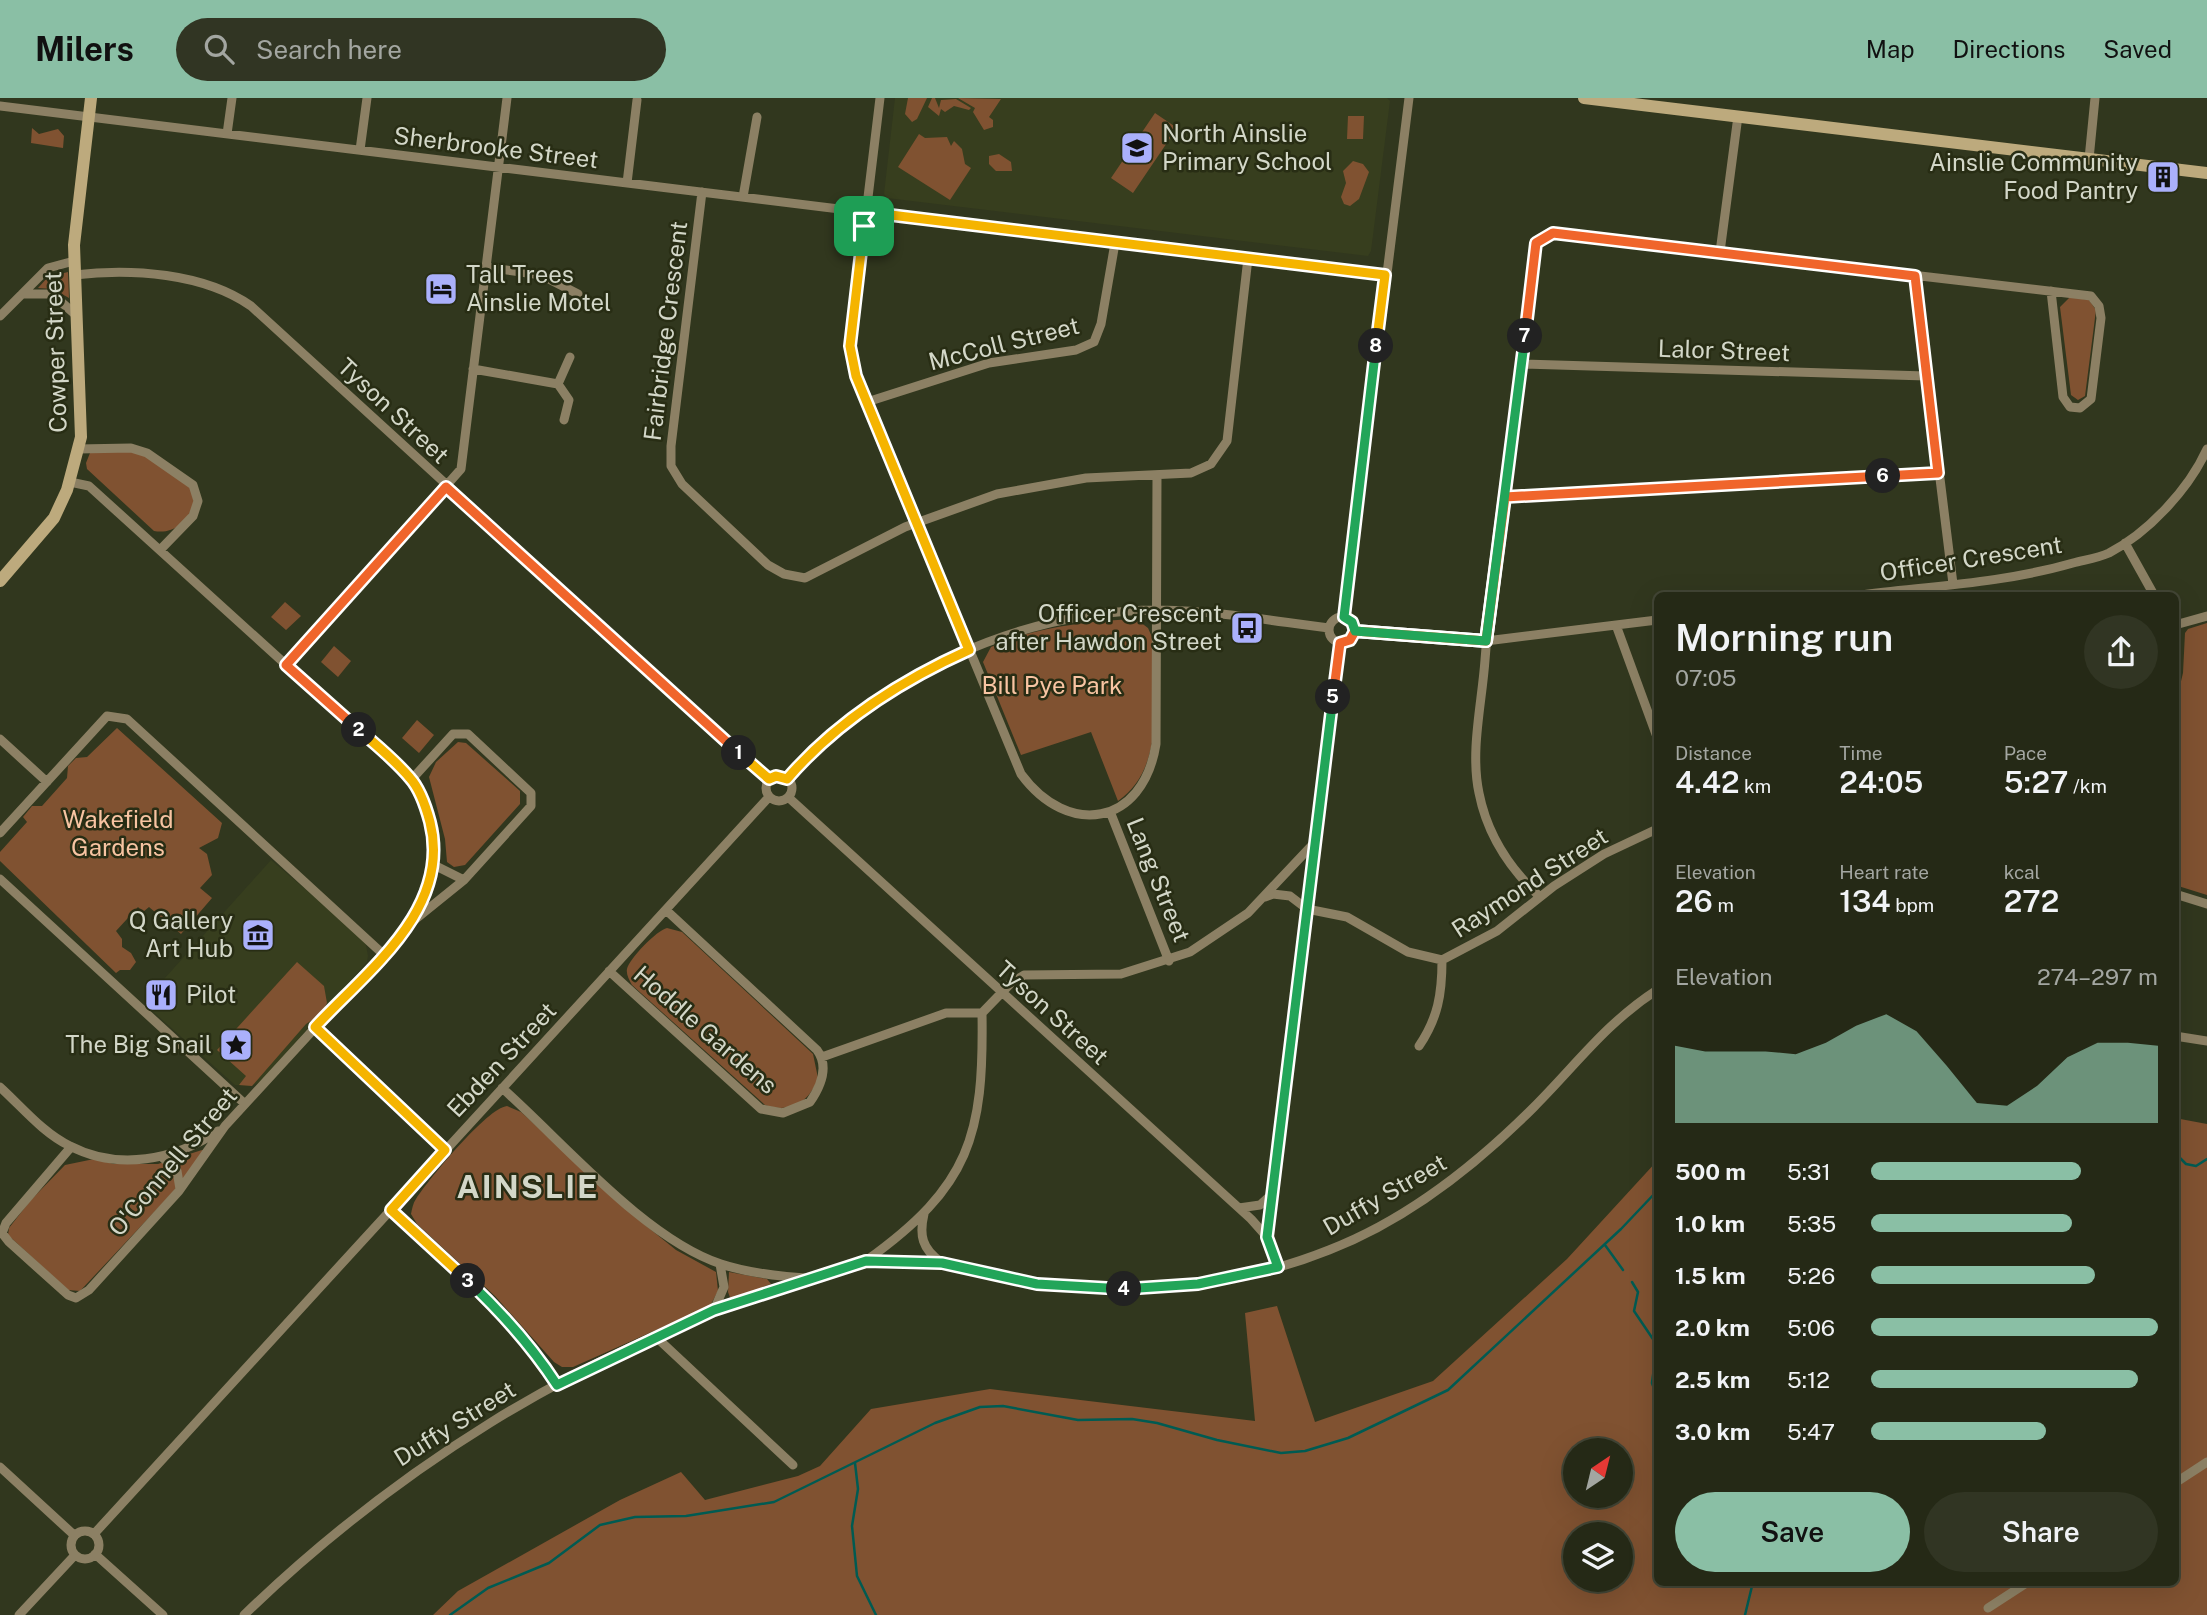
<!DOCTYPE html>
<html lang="en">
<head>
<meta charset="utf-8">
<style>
  :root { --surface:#252916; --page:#313523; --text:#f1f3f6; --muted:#a3a6a1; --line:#424535; --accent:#8abfa5 }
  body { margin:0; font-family:"Public Sans",sans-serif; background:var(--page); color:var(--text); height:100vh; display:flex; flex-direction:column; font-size:26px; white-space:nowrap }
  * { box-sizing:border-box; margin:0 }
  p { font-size:23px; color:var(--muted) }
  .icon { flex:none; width:38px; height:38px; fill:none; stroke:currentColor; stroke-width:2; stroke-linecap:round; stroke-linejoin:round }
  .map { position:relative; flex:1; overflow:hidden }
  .details { position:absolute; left:1654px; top:494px; width:525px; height:994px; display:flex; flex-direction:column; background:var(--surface); border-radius:10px; box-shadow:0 7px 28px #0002,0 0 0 2px var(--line) }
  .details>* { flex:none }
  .needle { width:46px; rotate:35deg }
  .tools { position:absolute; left:1563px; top:1340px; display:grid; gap:14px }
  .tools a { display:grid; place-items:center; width:70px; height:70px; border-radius:50%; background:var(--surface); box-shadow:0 7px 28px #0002,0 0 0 2px var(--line); font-size:35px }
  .pin { position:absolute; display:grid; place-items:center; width:60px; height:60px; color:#fff; margin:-30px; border-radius:14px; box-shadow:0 4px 10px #0006 }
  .km { position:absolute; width:35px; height:35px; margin:-18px; border-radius:50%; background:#222; color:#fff; font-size:19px; line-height:35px; text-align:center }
  .round { display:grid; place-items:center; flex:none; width:74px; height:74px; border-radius:37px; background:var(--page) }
  .headline { display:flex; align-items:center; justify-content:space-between; height:119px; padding:0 21px }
  h1 { font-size:38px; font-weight:600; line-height:52px }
  .stats { display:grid; grid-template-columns:repeat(3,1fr); gap:10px; height:119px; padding:7px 21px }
  .stats div { display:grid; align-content:center }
  .stats b { font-size:30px; font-weight:600 }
  .stats small { font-size:19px; font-weight:400 }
  .stats p { font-size:19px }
  .chart { height:196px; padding:14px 21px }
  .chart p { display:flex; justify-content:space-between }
  .chart svg { width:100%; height:126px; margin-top:7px; fill:var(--accent); opacity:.7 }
  .cta { display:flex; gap:14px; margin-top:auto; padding:14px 21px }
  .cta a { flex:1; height:80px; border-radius:42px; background:var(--accent); color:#111; font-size:28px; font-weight:600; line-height:80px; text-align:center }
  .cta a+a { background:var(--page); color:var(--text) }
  ul { padding:0 21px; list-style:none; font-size:23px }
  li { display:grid; grid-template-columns:112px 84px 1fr; align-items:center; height:52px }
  li i { height:18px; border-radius:9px; background:var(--accent) }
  header { display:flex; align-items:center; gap:42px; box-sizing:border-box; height:98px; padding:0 35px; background:var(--accent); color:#111 }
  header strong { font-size:33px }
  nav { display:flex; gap:38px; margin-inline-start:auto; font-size:24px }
  .search { width:490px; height:63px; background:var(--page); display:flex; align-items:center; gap:18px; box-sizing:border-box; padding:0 24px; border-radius:38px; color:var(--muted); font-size:26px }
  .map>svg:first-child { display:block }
</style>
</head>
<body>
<header>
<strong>Milers</strong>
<div class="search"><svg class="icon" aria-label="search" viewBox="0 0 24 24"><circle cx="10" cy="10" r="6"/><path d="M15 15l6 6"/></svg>Search here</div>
<nav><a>Map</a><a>Directions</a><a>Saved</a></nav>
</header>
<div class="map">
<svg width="2207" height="1517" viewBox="0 0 2207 1517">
  <rect width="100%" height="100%" fill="#31371e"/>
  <path fill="#373e1e" d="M895 0H1387L1390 3 1371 153 1368 158 887 100 884 96Z
    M271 762 365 842 368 858 367 864 260 984 251 988 235 987 149 910 147 900Z"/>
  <path fill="#805231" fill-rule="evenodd" d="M908 0H927L917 21 912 24 905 16Z
    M932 0H935L939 10 941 2 956 1 971 10 969 12 954 8 945 14 941 11 939 18 928 9Z
    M958 0 1001 1 989 19 993 22V29L984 32 973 14 975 10Z
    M1155 15 1177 30 1133 95 1111 80Z
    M1348 18H1364L1363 41H1347Z
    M32 30 39 36 58 31 64 38 63 50 31 45Z
    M919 36 925 40 947 39 951 48 954 43 962 51 965 66 971 70 950 102 898 69Z
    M999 56 1011 64 1012 73H996L989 66V58Z
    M1353 63 1363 66 1369 74 1359 101 1350 108 1344 106 1341 99 1346 85 1343 73Z
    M68 174 69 200 53 191 38 190 48 179Z
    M2070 199 2089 202 2096 212 2085 298 2078 302 2071 297 2060 209Z
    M131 352 146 356 193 388C199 412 180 438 154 433L87 371 86 365 90 355Z
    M285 504 301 518 286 532 271 519Z
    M1136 521 1148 530 1152 539C1153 593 1168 668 1118 703L1091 634 1021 657 983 564 991 549C1035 529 1088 523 1136 521Z
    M2207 525V797L2175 787V608L2183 575 2185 535 2188 531Z
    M334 548 351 563 338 579 321 564Z
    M417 622 434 637 419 655 402 640Z
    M117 630 222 725 218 740 199 750 207 756 212 777 200 790 212 800 181 836 149 809 143 814 138 809 116 833 122 841V849L131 855 136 864 130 872H120L116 875 0 763V754L27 724 23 719 32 708H42L67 680 68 668 76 660 87 659Z
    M458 644 466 645 520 693V706L465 767 454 769 447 764 445 741 429 679 436 664Z
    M667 830 682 834 813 956 818 980C810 1004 789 1016 765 1007L632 887C629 882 626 876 627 871 629 861 657 832 667 830Z
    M297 864 324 888 327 905 321 916 306 926 252 988 239 987 246 978 217 952Z
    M507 1008 521 1014 645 1127 676 1152 716 1174 718 1193 710 1208 573 1269H562L554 1264 495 1198 417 1126 411 1116C412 1111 413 1105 416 1101 429 1081 487 1010 507 1008Z
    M2175 1020 2207 1026V1517H433L458 1493 620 1402 681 1374 705 1402 798 1378 820 1368 871 1311 990 1291 1255 1323 1245 1215 1277 1208 1315 1324 1433 1283 1567 1161 1657 1063V1484H2175ZM1575 1353H1620V1398H1575ZM1575 1437H1620V1482H1575Z
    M202 1052H205L173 1094 80 1193 68 1192 8 1137 9 1130 30 1103 65 1067 94 1061 114 1066H158Z
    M729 1174 767 1181 771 1186 731 1202 728 1194Z"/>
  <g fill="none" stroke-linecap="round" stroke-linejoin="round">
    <path stroke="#005b52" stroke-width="2.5" d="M2175 1055 2186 1066 2196 1068 2207 1061
      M1605 1147 1623 1172
      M1632 1184 1638 1194 1634 1213 1657 1247 1652 1285 1657 1299
      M855 1365 858 1391 852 1428 857 1478 876 1517
      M450 1517 488 1490 549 1465 600 1427 635 1419 686 1418 774 1404 935 1325 980 1309 1003 1308 1078 1322 1132 1321 1157 1325 1217 1342 1281 1355 1305 1353 1348 1340 1448 1292 1621 1131 1657 1093
      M1745 1517 1753 1484"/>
    <path stroke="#8c8064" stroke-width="9" d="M880 0 850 248 856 278 1021 676C1068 740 1143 728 1156 646L1157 377
      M0 8 1385 178
      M227 36 232 0
      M360 52 367 0
      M2089 61 2095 0
      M627 85 637 2
      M702 94 671 348V368L682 386 768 467 784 476 805 480 905 429 997 396 1086 380 1191 375 1211 366 1227 343 1248 160
      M743 99 757 19
      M1720 154 1738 18
      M486 169 541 177 578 196
      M74 177C131 170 204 175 251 208L769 681
      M1915 178 1953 486
      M22 196H52L76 217
      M0 218 48 170 74 163
      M1521 266 1926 278
      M473 271 558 286 569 302 564 322
      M558 286 570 259
      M867 304 989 265 1076 252 1094 244 1101 226 1115 145
      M78 351 131 350 147 355 193 387 198 403 193 418 160 452
      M70 384 89 388 412 681C437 733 442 767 414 820
      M1505 399 1938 375
      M2125 445 2154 497
      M1860 497C1931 488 2004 485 2073 465 2084 462 2098 460 2109 455 2148 435 2189 391 2207 351
      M1344 519 1409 0
      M1329 532a13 13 0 1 1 26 0a13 13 0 1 1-26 0Z
      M1616 527 1657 639
      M2175 527 2207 518
      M1355 533 1486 543 1657 522
      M2175 547V568
      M287 567 461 371 507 0
      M0 641 47 684
      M766 690a13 13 0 1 1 26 0a13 13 0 1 1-26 0Z
      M787 681C879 577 1020 512 1160 512 1216 513 1273 523 1329 530
      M788 699 1251 1121 1267 1139 1278 1169
      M1111 716 1169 863
      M0 735 107 618 127 621 383 856
      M434 767 464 782
      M0 781 245 1006
      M2175 796 2207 806
      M1265 799 1273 796 1290 798 1307 811 1347 819 1408 854 1442 862 1497 833 1554 788 1604 756 1657 731
      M1540 799C1509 770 1487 736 1479 695 1470 653 1482 605 1485 562 1496 423 1519 283 1537 145L1553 135 2091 198 2099 208 2101 220 2091 301 2080 310 2070 309 2063 299 2051 193
      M609 873 761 1011 783 1015 810 1004C821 988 829 968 817 952L666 812
      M315 930 445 1052
      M2175 938 2207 943
      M1419 948C1438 920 1442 896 1442 862
      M822 959 946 915H982
      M0 989C22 1009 43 1035 70 1048 118 1073 175 1062 218 1033
      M502 990C563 1044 645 1141 721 1166 748 1175 776 1178 805 1180
      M71 1049 6 1125 2 1135 9 1144 68 1197 76 1200 89 1192 179 1093 225 1028 412 824 464 782 531 708V695L468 636H453L412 681
      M162 1059 177 1073 180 1091
      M1239 1110 1260 1107 1271 1097
      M391 1112C450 1167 512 1218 557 1287
      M924 1116C919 1137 922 1151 941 1164
      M1267 1139 1340 545
      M867 1162C970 1088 984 1038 982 915L1011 885 1024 877 1121 876 1190 854 1248 815 1315 744
      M714 1212 724 1189 720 1166
      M656 1239 793 1367
      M0 1369 74 1437
      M2175 1385 2207 1364
      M71 1447a14 14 0 1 1 28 0a14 14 0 1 1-28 0Z
      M94 1436 769 699
      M95 1456 163 1517
      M1988 1510 2028 1484
      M19 1517 75 1457
      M244 1517C394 1372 574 1258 772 1193 813 1180 854 1161 898 1162 947 1163 993 1180 1042 1186 1137 1199 1239 1188 1329 1152 1407 1122 1475 1068 1534 1009 1576 967 1606 925 1657 892"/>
    <path stroke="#bdaa7d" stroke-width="12" d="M1584 0 2207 75
      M0 483 54 420 67 392 81 339 74 147 91 0"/>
  </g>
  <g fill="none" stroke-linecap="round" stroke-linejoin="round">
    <defs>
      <path id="split-1" d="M739 655 769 681 776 678 787 681C837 623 900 583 969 552L856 278 850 248 864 128"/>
      <path id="split-2" d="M359 632 286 567 446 389 739 655"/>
      <path id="split-3" d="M359 632C376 647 395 662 410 680 420 691 426 709 430 724 452 811 368 872 315 929L445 1052 391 1112 468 1183"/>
      <path id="split-4" d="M468 1183C502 1215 531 1247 557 1287L714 1212 866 1163 942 1165 1037 1186 1124 1191"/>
      <path id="split-5" d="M1124 1191 1198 1186 1278 1169 1267 1139 1333 599"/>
      <path id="split-6" d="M1333 599 1340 545 1350 542 1355 533 1486 543 1505 399 1883 378"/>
      <path id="split-7" d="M1525 238 1536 145 1553 135 1915 178 1938 375 1883 378"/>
      <path id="split-8" d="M1376 248 1344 519 1352 524 1355 533 1486 543 1525 238"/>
      <path id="split-9" d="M864 128 866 114 1385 177 1376 248"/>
    </defs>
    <use href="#split-1" stroke="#fff" stroke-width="14"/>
    <use href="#split-2" stroke="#fff" stroke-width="14"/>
    <use href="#split-3" stroke="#fff" stroke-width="14"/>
    <use href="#split-4" stroke="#fff" stroke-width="14"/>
    <use href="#split-5" stroke="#fff" stroke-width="14"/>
    <use href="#split-6" stroke="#fff" stroke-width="14"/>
    <use href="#split-7" stroke="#fff" stroke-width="14"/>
    <use href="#split-8" stroke="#fff" stroke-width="14"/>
    <use href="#split-9" stroke="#fff" stroke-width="14"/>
    <use href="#split-1" stroke="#f5b400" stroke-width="9"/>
    <use href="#split-2" stroke="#f0652b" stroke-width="9"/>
    <use href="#split-3" stroke="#f5b400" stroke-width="9"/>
    <use href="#split-4" stroke="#22a559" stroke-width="9"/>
    <use href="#split-5" stroke="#22a559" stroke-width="9"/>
    <use href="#split-6" stroke="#f0652b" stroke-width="9"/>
    <use href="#split-7" stroke="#f0652b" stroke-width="9"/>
    <use href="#split-8" stroke="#22a559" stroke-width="9"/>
    <use href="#split-9" stroke="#f5b400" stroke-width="9"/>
  </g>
  <defs>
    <symbol id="school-square" viewBox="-11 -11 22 22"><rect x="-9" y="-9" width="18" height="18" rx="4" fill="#aab0fb" stroke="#282d14"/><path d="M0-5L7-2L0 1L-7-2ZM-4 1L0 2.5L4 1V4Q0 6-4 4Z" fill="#111"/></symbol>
    <symbol id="building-square" viewBox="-11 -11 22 22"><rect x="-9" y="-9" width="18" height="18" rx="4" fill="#aab0fb" stroke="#282d14"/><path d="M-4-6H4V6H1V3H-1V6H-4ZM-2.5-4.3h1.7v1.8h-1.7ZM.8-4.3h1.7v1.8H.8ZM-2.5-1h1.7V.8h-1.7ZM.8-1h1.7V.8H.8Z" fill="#111"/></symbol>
    <symbol id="hotel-square" viewBox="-11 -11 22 22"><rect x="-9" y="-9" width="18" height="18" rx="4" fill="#aab0fb" stroke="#282d14"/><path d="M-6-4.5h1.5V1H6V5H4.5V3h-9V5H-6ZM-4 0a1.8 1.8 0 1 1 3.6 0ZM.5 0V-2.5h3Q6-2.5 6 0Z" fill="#111"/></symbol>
    <symbol id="bus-square" viewBox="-11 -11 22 22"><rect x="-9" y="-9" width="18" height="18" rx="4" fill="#aab0fb" stroke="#282d14"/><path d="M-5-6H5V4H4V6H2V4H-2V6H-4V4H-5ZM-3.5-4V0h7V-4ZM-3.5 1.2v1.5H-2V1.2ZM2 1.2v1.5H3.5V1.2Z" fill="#111"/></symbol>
    <symbol id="museum-square" viewBox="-11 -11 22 22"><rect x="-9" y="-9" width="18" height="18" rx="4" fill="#aab0fb" stroke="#282d14"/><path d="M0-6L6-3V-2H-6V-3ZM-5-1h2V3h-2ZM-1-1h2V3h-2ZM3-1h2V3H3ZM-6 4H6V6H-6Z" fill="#111"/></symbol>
    <symbol id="restaurant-square" viewBox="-11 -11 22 22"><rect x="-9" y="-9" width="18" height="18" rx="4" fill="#aab0fb" stroke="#282d14"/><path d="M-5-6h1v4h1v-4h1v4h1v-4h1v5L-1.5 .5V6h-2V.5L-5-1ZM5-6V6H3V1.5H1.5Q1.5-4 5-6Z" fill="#111"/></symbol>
    <symbol id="sight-square" viewBox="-11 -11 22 22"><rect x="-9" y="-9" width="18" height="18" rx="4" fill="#aab0fb" stroke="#282d14"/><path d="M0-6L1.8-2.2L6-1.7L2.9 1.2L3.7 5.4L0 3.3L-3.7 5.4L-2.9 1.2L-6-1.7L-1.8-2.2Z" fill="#111"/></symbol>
  </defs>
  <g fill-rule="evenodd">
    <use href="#school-square" x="1118" y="31" width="38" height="38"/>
    <use href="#building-square" x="2144" y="60" width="38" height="38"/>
    <use href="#hotel-square" x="422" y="172" width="38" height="38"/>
    <use href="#bus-square" x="1228" y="511" width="38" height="38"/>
    <use href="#museum-square" x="239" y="818" width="38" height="38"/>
    <use href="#restaurant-square" x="142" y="878" width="38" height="38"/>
    <use href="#sight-square" x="217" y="928" width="38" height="38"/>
  </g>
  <g text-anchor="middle" stroke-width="5" stroke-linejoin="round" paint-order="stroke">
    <g font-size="24" fill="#d3d7c8" stroke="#282d14" text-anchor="end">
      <text x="1162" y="44" text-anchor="start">North Ainslie<tspan x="1162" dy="28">Primary School</tspan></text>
      <text x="2138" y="73">Ainslie Community<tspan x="2138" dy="28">Food Pantry</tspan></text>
      <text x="466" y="185" text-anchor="start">Tall Trees<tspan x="466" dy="28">Ainslie Motel</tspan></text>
      <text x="1222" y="524">Officer Crescent<tspan x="1222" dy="28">after Hawdon Street</tspan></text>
      <text x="233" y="831">Q Gallery<tspan x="233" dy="28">Art Hub</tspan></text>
      <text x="186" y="905" text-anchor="start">Pilot</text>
      <text x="212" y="955">The Big Snail</text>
    </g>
    <g font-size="24" fill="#d3d7c8" stroke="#282d14">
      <text transform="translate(496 50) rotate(7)" y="8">Sherbrooke Street</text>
      <text transform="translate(666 233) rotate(-83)" y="8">Fairbridge Crescent</text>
      <text transform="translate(1004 246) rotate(-14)" y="8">McColl Street</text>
      <text transform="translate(1724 253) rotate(2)" y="8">Lalor Street</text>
      <text transform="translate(56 254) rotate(-92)" y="8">Cowper Street</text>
      <text transform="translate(393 313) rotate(43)" y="8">Tyson Street</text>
      <text transform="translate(1971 461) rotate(-9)" y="8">Officer Crescent</text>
      <text transform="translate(1158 782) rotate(68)" y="8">Lang Street</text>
      <text transform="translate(1530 785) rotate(-33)" y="8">Raymond Street</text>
      <text transform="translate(1052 915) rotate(42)" y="8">Tyson Street</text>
      <text transform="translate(705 932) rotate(41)" y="8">Hoddle Gardens</text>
      <text transform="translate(502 962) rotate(-47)" y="8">Ebden Street</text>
      <text transform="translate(173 1064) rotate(-50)" y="8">O'Connell Street</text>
      <text transform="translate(1385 1097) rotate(-30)" y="8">Duffy Street</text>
      <text transform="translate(455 1326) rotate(-32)" y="8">Duffy Street</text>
    </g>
    <g font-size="24" fill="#f8c4a2" stroke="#282d14">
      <text x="1052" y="596">Bill Pye Park</text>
      <text x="118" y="730">Wakefield<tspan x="118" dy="28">Gardens</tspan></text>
    </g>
    <g font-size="32" font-weight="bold" letter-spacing="2" fill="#d3d7c8" stroke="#282d14">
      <text x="528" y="1100">AINSLIE</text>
    </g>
  </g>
</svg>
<div class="tools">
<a><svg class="needle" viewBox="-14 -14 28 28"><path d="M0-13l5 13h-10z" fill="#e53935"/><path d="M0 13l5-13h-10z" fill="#a3a6a1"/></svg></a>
<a><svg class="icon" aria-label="layers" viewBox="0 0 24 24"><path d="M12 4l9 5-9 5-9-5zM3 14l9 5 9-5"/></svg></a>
</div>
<div class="pin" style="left:864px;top:128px;background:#1e9e55"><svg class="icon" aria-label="arrive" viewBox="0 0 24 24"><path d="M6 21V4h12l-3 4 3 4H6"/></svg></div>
<b class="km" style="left:739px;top:655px">1</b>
<b class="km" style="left:359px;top:632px">2</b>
<b class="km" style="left:468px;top:1183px">3</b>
<b class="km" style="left:1124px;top:1191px">4</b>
<b class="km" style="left:1333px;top:599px">5</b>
<b class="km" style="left:1883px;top:378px">6</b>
<b class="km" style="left:1525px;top:238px">7</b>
<b class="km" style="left:1376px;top:248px">8</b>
<section class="details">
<div class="headline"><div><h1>Morning run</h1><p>07:05</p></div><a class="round"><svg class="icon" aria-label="share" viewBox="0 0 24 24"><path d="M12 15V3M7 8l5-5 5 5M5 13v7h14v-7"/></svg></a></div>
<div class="stats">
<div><p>Distance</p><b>4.42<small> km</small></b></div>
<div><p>Time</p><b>24:05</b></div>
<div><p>Pace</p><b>5:27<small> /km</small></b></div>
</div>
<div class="stats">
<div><p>Elevation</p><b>26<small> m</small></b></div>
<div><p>Heart rate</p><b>134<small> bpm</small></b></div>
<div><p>kcal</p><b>272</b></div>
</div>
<div class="chart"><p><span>Elevation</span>274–297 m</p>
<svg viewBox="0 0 160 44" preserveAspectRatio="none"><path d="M0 44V17L10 19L20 19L30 19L40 20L50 16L60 10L70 6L80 12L90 24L100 37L110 38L120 31L130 21L140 16L150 16L160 17V44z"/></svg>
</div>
<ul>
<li><b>500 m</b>5:31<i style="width:73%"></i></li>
<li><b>1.0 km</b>5:35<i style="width:70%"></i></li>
<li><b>1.5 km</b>5:26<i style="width:78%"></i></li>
<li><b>2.0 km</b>5:06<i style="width:100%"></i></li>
<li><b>2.5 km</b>5:12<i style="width:93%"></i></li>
<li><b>3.0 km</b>5:47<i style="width:61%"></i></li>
</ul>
<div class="cta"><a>Save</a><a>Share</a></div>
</section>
</div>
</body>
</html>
